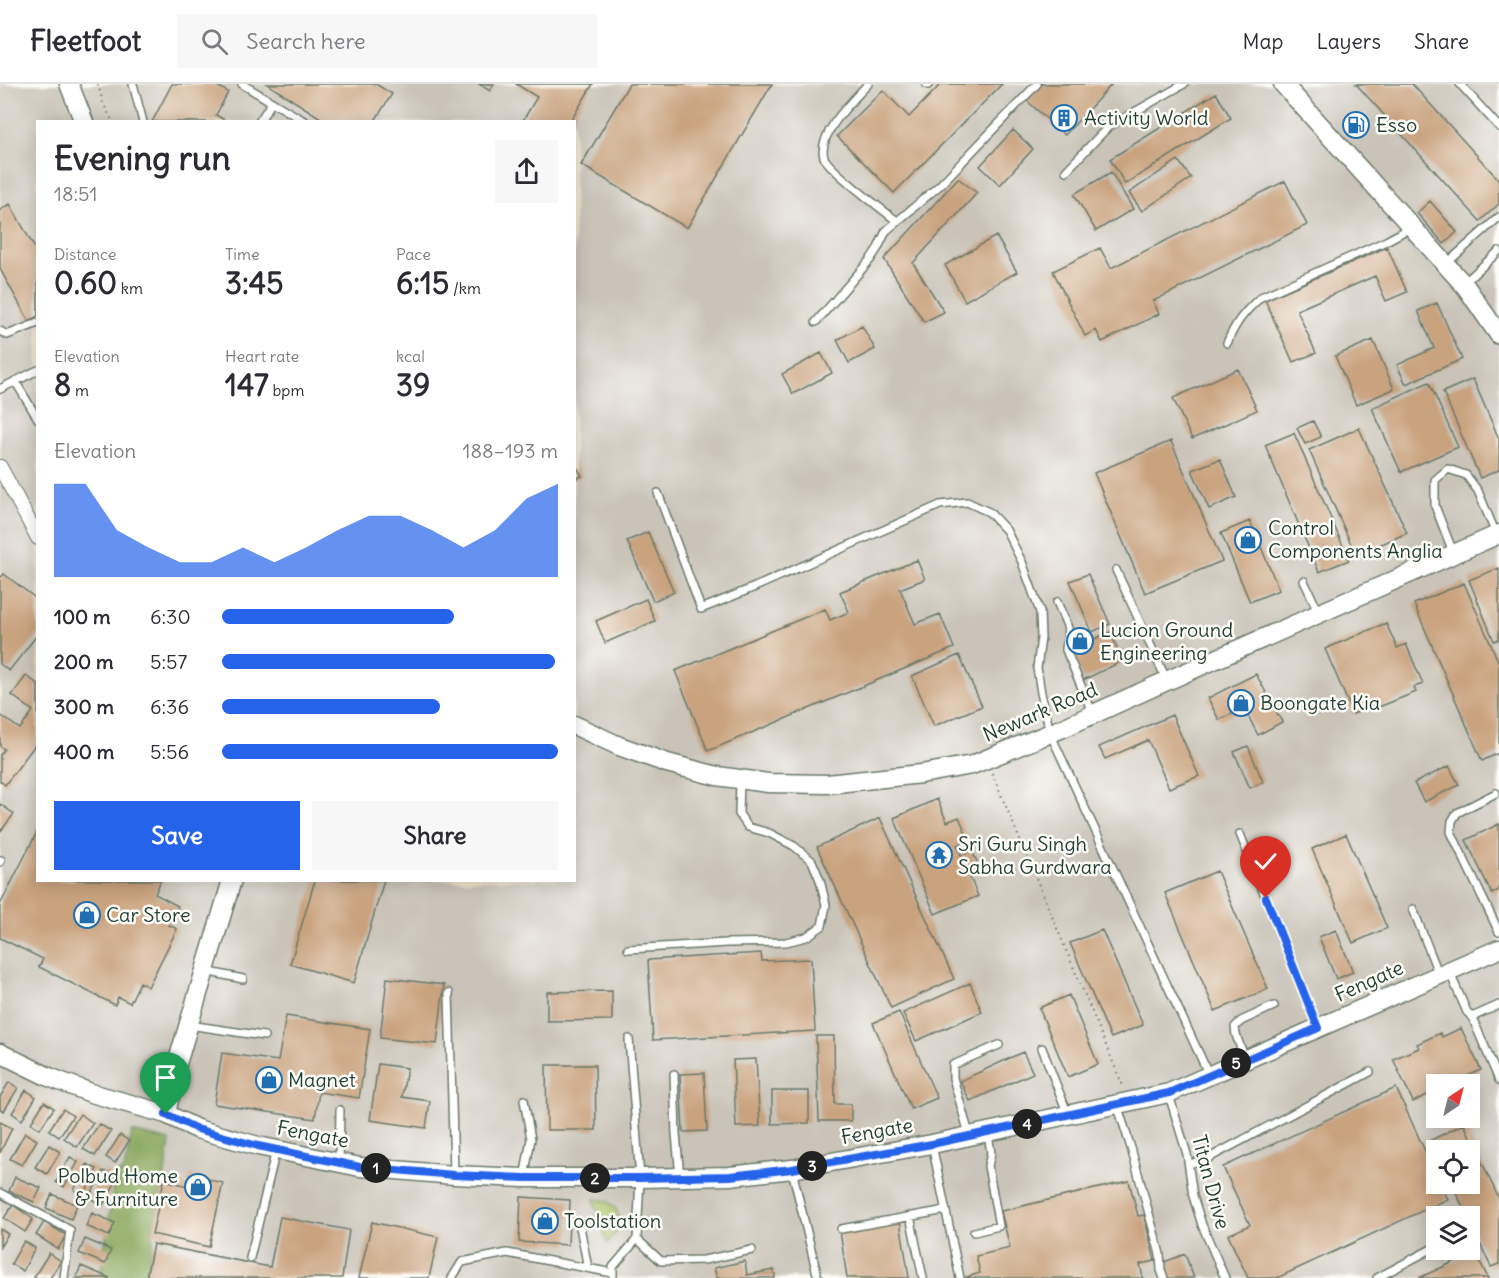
<!DOCTYPE html>
<html lang="en">
<head>
<meta charset="utf-8">
<style>
  :root { --surface:#fff; --page:#f7f7f7; --text:#2b2b33; --muted:#7c7c81; --line:#e1e1e2; --accent:#2563eb }
  body { margin:0; font-family:Delius,sans-serif; background:var(--page); color:var(--text); height:100vh; display:flex; flex-direction:column; font-size:22px; white-space:nowrap }
  * { box-sizing:border-box; margin:0 }
  p { font-size:20px; color:var(--muted) }
  .icon { flex:none; width:33px; height:33px; fill:none; stroke:currentColor; stroke-width:2; stroke-linecap:round; stroke-linejoin:round }
  .map { position:relative; flex:1; overflow:hidden }
  .side { position:absolute; left:36px; top:36px; width:540px; height:762px; display:flex; flex-direction:column; background:var(--surface); border-radius:0px; box-shadow:0 3px 15px #0003 }
  .side>* { flex:none }
  .needle { width:39px; rotate:35deg }
  .controls { position:absolute; left:1426px; top:990px; display:grid; gap:12px }
  .controls a { display:grid; place-items:center; width:54px; height:54px; border-radius:0px; background:var(--surface); box-shadow:0 3px 15px #0003; font-size:30px }
  .pin { position:absolute; display:grid; place-items:center; width:51px; height:51px; color:#fff; margin:-62px -26px; border-radius:50% 50% 50% 0; rotate:-45deg; box-shadow:0 0 6px #0007 }
  .pin .icon { rotate:45deg }
  .km { position:absolute; width:30px; height:30px; margin:-15px; border-radius:50%; background:#222; color:#fff; font-size:16px; line-height:30px; text-align:center }
  .round { display:grid; place-items:center; flex:none; width:63px; height:63px; border-radius:0px; background:var(--page) }
  .headline { display:flex; align-items:center; justify-content:space-between; height:102px; padding:0 18px }
  h1 { font-size:33px; font-weight:800; line-height:45px }
  .metrics { display:grid; grid-template-columns:repeat(3,1fr); gap:9px; height:102px; padding:6px 18px }
  .metrics div { display:grid; align-content:center }
  .metrics b { font-size:30px; font-weight:800 }
  .metrics small { font-size:16px; font-weight:400 }
  .metrics p { font-size:16px }
  .chart { height:168px; padding:12px 18px }
  .chart p { display:flex; justify-content:space-between }
  .chart svg { width:100%; height:108px; margin-top:6px; fill:var(--accent); opacity:.7 }
  .button { display:flex; gap:12px; margin-top:auto; padding:12px 18px }
  .button a { flex:1; height:69px; border-radius:0px; background:var(--accent); color:#fff; font-size:24px; font-weight:800; line-height:69px; text-align:center }
  .button a+a { background:var(--page); color:var(--text) }
  ul { padding:0 18px; list-style:none; font-size:20px }
  li { display:grid; grid-template-columns:96px 72px 1fr; align-items:center; height:45px }
  li i { height:15px; border-radius:8px; background:var(--accent) }
  header { display:flex; align-items:center; gap:36px; box-sizing:border-box; height:84px; padding:0 30px; background:var(--surface); border-bottom:2px solid var(--line) }
  header strong { font-size:28px }
  nav { display:flex; gap:33px; margin-inline-start:auto; font-size:21px }
  .search { width:420px; height:54px; background:var(--page); display:flex; align-items:center; gap:15px; box-sizing:border-box; padding:0 21px; border-radius:0px; color:var(--muted); font-size:22px }
  .map>svg:first-child { display:block }
</style>
</head>
<body>
<header>
<strong>Fleetfoot</strong>
<div class="search"><svg class="icon" aria-label="search" viewBox="0 0 24 24"><circle cx="10" cy="10" r="6"/><path d="M15 15l6 6"/></svg>Search here</div>
<nav><a>Map</a><a>Layers</a><a>Share</a></nav>
</header>
<div class="map">
<svg width="1499" height="1194" viewBox="0 0 1499 1194">
  <rect width="100%" height="100%" fill="#fdfcf7"/>
  <filter id="ink" filterUnits="userSpaceOnUse"><feTurbulence type="fractalNoise" baseFrequency=".0167" numOctaves="2"/><feDisplacementMap in="SourceGraphic" scale="12" xChannelSelector="R" yChannelSelector="G"/><feConvolveMatrix kernelMatrix="1 2 1 2 8 2 1 2 1" color-interpolation-filters="sRGB"/></filter>
  <filter id="wash" filterUnits="userSpaceOnUse"><feTurbulence type="fractalNoise" baseFrequency=".008" numOctaves="4" result="noise"/><feDisplacementMap in="SourceGraphic" scale="24" xChannelSelector="R" yChannelSelector="G"/><feGaussianBlur stdDeviation="1.35" result="paint"/><feColorMatrix in="noise" values="0 0 0 0 0 0 0 0 0 0 0 0 0 0 0 0 0 1.4 0 .05"/><feComposite in="paint" operator="in"/></filter>
  <g filter="url(#wash)">
    <rect width="100%" height="100%" fill="#f4e8d1"/>
    <path fill="#c9c3b8" fill-rule="evenodd" d="M0 0H1499V1194H0ZM38 38H574V796H38ZM1437 1000H1470V1034H1437ZM1437 1066H1470V1100H1437ZM1437 1132H1470V1166H1437Z"/>
    <path fill="#a9c065" stroke="#647e4c" stroke-width="1.5" d="M594 1115 607 1117 616 1125 620 1137 616 1148 607 1159Z"/>
    <path fill="#86a65a" stroke="#527247" stroke-width="1.5" d="M132 1048 170 1057 164 1096 152 1150 153 1160 146 1194H100L115 1091 124 1086Z"/>
    <g id="blocks">
      <path fill="#c9a27e" d="M172 0H214L228 8 216 31 228 38H152Z
        M267 0H376L392 10 374 38H327Z
        M479 0H494L490 7Z
        M516 0H593L570 38H522L537 13Z
        M629 0H772L687 144 581 81Z
        M941 0H1002L894 109 837 52 883 6 909 33Z
        M1042 0H1112L1065 51 1027 17Z
        M1356 0H1412L1499 96V120L1480 137Z
        M1216 9 1231 34 1125 100 1110 75Z
        M1013 46 1033 65 1000 101 980 82Z
        M1178 76 1191 94 1142 127 1129 109Z
        M1111 88 1133 125 1096 147 1074 110Z
        M958 94 977 109 913 179 944 228 924 238 884 175Z
        M1285 97 1307 141 1153 217 1159 230 1102 258 1096 246 1085 252 1053 187 1100 164 1111 184Z
        M1430 117 1457 148 1444 160 1417 129Z
        M10 120 38 170V232L29 237 0 185V126Z
        M996 152 1017 188 965 217 945 181Z
        M1387 163 1407 208 1386 217 1375 192 1297 226 1316 269 1293 278 1265 216Z
        M1437 219 1462 275 1406 300 1397 281 1434 264 1418 227Z
        M862 242 875 265 849 279 837 256Z
        M1373 256 1394 305 1356 321 1335 272Z
        M821 269 832 289 793 310 782 290Z
        M1238 285 1257 326 1192 355 1173 314Z
        M1473 295 1499 355V386L1480 394 1443 308Z
        M1429 298 1458 363 1401 388 1372 324Z
        M1313 337 1321 353 1305 360 1297 344Z
        M1359 344 1407 449 1356 471 1309 366Z
        M1294 349 1349 476 1319 488 1265 361Z
        M1171 357 1222 477 1145 509 1094 389Z
        M1220 375 1236 413 1209 425 1192 386Z
        M574 378 582 392 574 396Z
        M1250 437 1279 506 1250 518 1221 449Z
        M648 448 674 508 653 517 627 457Z
        M917 476 925 495 900 505 915 540 940 530 954 564 708 667 675 587 825 525 830 536 849 528 840 508Z
        M1499 484V555L1494 557 1469 496Z
        M4 490 38 516V550L9 587 0 580V494Z
        M1088 490 1110 540 1092 548 1070 497Z
        M1464 499 1499 579V669L1482 677 1414 520Z
        M646 515 655 537 605 559 596 537Z
        M1386 539 1397 564 1406 560 1423 600 1414 603 1416 608 1374 625 1373 622 1353 630 1325 565Z
        M1110 548 1123 577 1083 596 1070 566Z
        M959 571 982 622 934 642 912 592Z
        M1256 590 1282 638 1258 651 1244 624 1219 636 1208 614Z
        M26 592 38 600V657L5 701 0 697V671L4 665 0 662V631L20 645 33 627 12 611Z
        M1172 631 1199 692 1169 704 1148 656 1105 675 1099 663Z
        M1248 662 1263 698 1250 704 1234 668Z
        M1449 682 1459 701 1424 718 1414 699Z
        M937 715 947 738 959 733 969 756 957 761 961 771 972 767 981 786 969 791 978 812 935 830 894 734Z
        M0 720 14 730 0 748Z
        M880 734 954 895 891 924 817 763Z
        M1499 740V806L1492 810 1466 756Z
        M38 746V796H161L155 810 178 822 169 841 177 845 148 903 140 898 130 919 118 913 115 921 39 883 43 875 0 854V821Z
        M1346 750 1387 844 1353 859 1312 765Z
        M1217 787 1268 905 1215 927 1165 809Z
        M315 796H384L354 899 290 880Z
        M1102 846 1143 941 1111 954 1070 859Z
        M1336 846 1353 888 1336 895 1319 853Z
        M761 869 762 877 811 875 815 947 653 956 648 876Z
        M387 894 444 901 437 960 380 954Z
        M970 899 982 928 916 957 903 929Z
        M612 907V936L547 937V908Z
        M1069 911 1098 980 1068 993 1039 924Z
        M899 928 937 1014 911 1025 873 939Z
        M286 932 370 945 359 1014 319 1008 315 1035 214 1020 222 969 278 977Z
        M1461 944 1481 986 1450 1000H1437V1006L1413 1018 1393 975 1419 964 1417 960 1440 949 1442 953Z
        M816 952H834L835 1020H851V1037H819Z
        M1023 968 1033 989 970 1017 960 997Z
        M756 975 760 1042 736 1043 733 976Z
        M378 980 407 984 402 1013 430 1017 426 1044 370 1036Z
        M546 981H595L596 1046H547Z
        M704 989 707 1047 683 1048 680 990Z
        M9 998 18 1004 4 1027 0 1025V1013Z
        M1396 1004 1437 1093V1100H1440L1448 1115 1277 1194H1248L1228 1151 1250 1141 1223 1083Z
        M26 1006 36 1013 22 1036 12 1029Z
        M772 1007H809V1039L772 1040Z
        M44 1018 54 1024 40 1045 31 1039Z
        M63 1025 73 1032 59 1053 49 1046Z
        M80 1030 93 1039 77 1063 64 1054Z
        M0 1038 12 1044 0 1069Z
        M99 1040 111 1047 95 1072 83 1065Z
        M1464 1040 1499 1115V1180L1491 1183 1470 1138V1132H1467L1452 1100H1470V1066H1436L1431 1056Z
        M25 1049 37 1056 22 1081 10 1075Z
        M120 1051 129 1057 115 1079 106 1073Z
        M49 1061 60 1068 47 1090 35 1083Z
        M70 1073 78 1078 64 1103 56 1098Z
        M87 1080 97 1085 84 1111 74 1106Z
        M103 1087 118 1094 103 1121 89 1114Z
        M190 1091 223 1099 209 1163 152 1150 164 1096 188 1102Z
        M15 1093 41 1104 34 1118 9 1107Z
        M1129 1097 1138 1132 1144 1131 1155 1177 1140 1180 1143 1194H964L980 1189 976 1172 1010 1164 1001 1127Z
        M52 1110 77 1121 71 1135 46 1124Z
        M521 1113 570 1116 568 1161 519 1158Z
        M13 1121 33 1135 25 1148 4 1134Z
        M92 1129 115 1139 109 1152 86 1142Z
        M280 1133 349 1146 342 1194H146L153 1160 270 1183Z
        M900 1137 909 1194H847L840 1147Z
        M44 1138 66 1151 58 1165 36 1151Z
        M372 1138 438 1153 429 1194H359Z
        M0 1145 8 1150 0 1163Z
        M85 1155 111 1166 105 1180 79 1169Z
        M24 1157 35 1164 23 1187 11 1180Z
        M1475 1168 1488 1194H1419Z
        M49 1169 61 1177 50 1194H35L34 1193Z
        M1185 1170 1194 1194H1168L1162 1179Z
        M745 1177 747 1191 774 1186 775 1194H717L714 1184Z
        M81 1182 110 1194H76Z"/>
    </g>
  </g>
  <g filter="url(#ink)">
    <use href="#blocks" fill-opacity="0" stroke="#6a796b" stroke-width="1.5"/>
    <g fill="none" stroke-linecap="round" stroke-linejoin="round">
      <defs>
        <path id="service" d="M133 0 143 38
          M242 0 272 18 259 38
          M868 0C854 15 817 50 824 73 828 85 884 127 897 137
          M926 0 928 1 929 0
          M1460 0 1499 43
          M272 18 306 38
          M1066 87 1108 43 1184 0
          M1447 179 1499 133
          M1463 200 1499 167
          M816 238 870 176 878 164 886 147 940 101 1037 0
          M0 247 7 251 38 239
          M1227 259C1236 238 1244 228 1261 213L1386 157 1410 144
          M15 297 38 335
          M0 305 38 286
          M658 409 701 525 755 503 940 421 967 418 989 428 1006 446 1022 478 1040 528 1041 554 1037 584 1041 609 1050 649 1209 991
          M1453 468 1435 422V396L1448 385 1466 391 1478 407 1496 450
          M1116 486 1167 597
          M1304 497 1319 529
          M1057 518 1068 544 1066 566 1092 628
          M1496 709 1457 729 1452 737 1451 748 1499 848
          M1240 750 1318 944
          M0 778 1 776
          M1413 825 1439 891
          M628 865 727 859 786 858 806 853 822 842 826 821 820 796 812 777 794 762 769 749 748 743 739 730 740 697
          M205 887 243 895
          M1449 887 1467 928 1472 933 1499 996
          M449 909 454 1089
          M1472 933 1499 921
          M189 941 264 952
          M1042 964 1067 1028
          M1245 975 1236 951 1235 943 1241 937 1274 922
          M674 990 676 1050 680 1093
          M1169 1011 1187 1070 1193 1112 1202 1141 1225 1194
          M1117 1020 1131 1064 1160 1170 1161 1186 1164 1194
          M969 1050 953 994V981L999 961
          M932 1061 960 1194
          M339 1078 340 1026
          M1189 1080 1207 1075 1370 988
          M792 1086 818 1194
          M524 1094 531 1055 524 1016
          M0 1109 70 1146 64 1194
          M910 1132 923 1194
          M579 1138 588 1184
          M841 1145 946 1126
          M974 1148 999 1142 988 1082 991 1069 988 1051
          M637 1155 661 1177 704 1176 752 1166
          M250 1174 276 1066
          M452 1194 462 1178 507 1169 613 1189
          M613 1194V1183L637 1155 640 1094 629 955
          M1377 1194 1437 1162"/>
        <path id="minor" d="M0 383 38 454"/>
        <path id="tertiary" d="M69 0 84 38
          M1283 0 1466 203 1499 251
          M574 641 619 662 667 679 717 692 768 699 827 700 921 690 972 681 1063 644 1153 603 1499 450
          M0 969 49 993 91 1009 166 1030 197 1045 258 1062 360 1083 454 1091 524 1094H640L730 1092 792 1085 932 1060 1169 1009 1499 865
          M166 1030 176 983 232 796"/>
      </defs>
      <use href="#service" stroke="#6a796b" stroke-width="10"/>
      <use href="#minor" stroke="#6a796b" stroke-width="16"/>
      <use href="#tertiary" stroke="#6a796b" stroke-width="21"/>
      <path stroke="#6a796b" stroke-width="2" stroke-dasharray="1.5 4.5" stroke-linecap="butt" d="M98 0 103 19 113 38
        M992 689 1123 1002"/>
      <use href="#service" stroke="#fff" stroke-width="7"/>
      <use href="#minor" stroke="#fff" stroke-width="14"/>
      <use href="#tertiary" stroke="#fff" stroke-width="18"/>
    </g>
  </g>
  <g fill="none" stroke-linecap="round" stroke-linejoin="round" filter="url(#ink)">
    <defs>
      <path id="route" d="M166 1030 197 1045 258 1062 360 1083 454 1091 524 1094H640L730 1092 792 1085 932 1060 1169 1009 1318 944 1266 814"/>
    </defs>
    <use href="#route" stroke="#fff" stroke-width="12"/>
    <use href="#route" stroke="#2563eb" stroke-width="8"/>
  </g>
  <defs>
    <symbol id="building-ring" viewBox="-11 -11 22 22"><circle r="9.5" fill="#fdfcf7" stroke="#1f6fb2" stroke-width="1.5"/><path d="M-4-6H4V6H1V3H-1V6H-4ZM-2.5-4.3h1.7v1.8h-1.7ZM.8-4.3h1.7v1.8H.8ZM-2.5-1h1.7V.8h-1.7ZM.8-1h1.7V.8H.8Z" fill="#1f6fb2"/></symbol>
    <symbol id="fuel-ring" viewBox="-11 -11 22 22"><circle r="9.5" fill="#fdfcf7" stroke="#1f6fb2" stroke-width="1.5"/><path d="M-5.5-6h7V0h2V4h1.3V-2.5L3-4.5l.8-.8L6-3V5H2.5V1h-1V6h-7ZM-4.2-4.7v3.2H.2V-4.7Z" fill="#1f6fb2"/></symbol>
    <symbol id="shop-ring" viewBox="-11 -11 22 22"><circle r="9.5" fill="#fdfcf7" stroke="#1f6fb2" stroke-width="1.5"/><path d="M-5-2.5h2.3a2.7 3.5 0 0 1 5.4 0H5L5.5 6h-11ZM-1.5-2.5h3a1.5 2.3 0 0 0-3 0Z" fill="#1f6fb2"/></symbol>
    <symbol id="temple-ring" viewBox="-11 -11 22 22"><circle r="9.5" fill="#fdfcf7" stroke="#1f6fb2" stroke-width="1.5"/><path d="M0-6L5-2H3V0L6.5 2.5H4V6H1.5V3h-3V6H-4V2.5H-6.5L-3 0V-2H-5Z" fill="#1f6fb2"/></symbol>
  </defs>
  <g fill-rule="evenodd">
    <use href="#building-ring" x="1049" y="19" width="30" height="30"/>
    <use href="#fuel-ring" x="1341" y="26" width="30" height="30"/>
    <use href="#shop-ring" x="1233" y="441" width="30" height="30"/>
    <use href="#shop-ring" x="1065" y="542" width="30" height="30"/>
    <use href="#shop-ring" x="1226" y="604" width="30" height="30"/>
    <use href="#temple-ring" x="924" y="756" width="30" height="30"/>
    <use href="#shop-ring" x="72" y="816" width="30" height="30"/>
    <use href="#shop-ring" x="254" y="981" width="30" height="30"/>
    <use href="#shop-ring" x="183" y="1088" width="30" height="30"/>
    <use href="#shop-ring" x="530" y="1122" width="30" height="30"/>
  </g>
  <g text-anchor="middle" stroke-width="5" stroke-linejoin="round" paint-order="stroke">
    <g font-size="20" fill="#1f3d34" stroke="#fdfcf7" text-anchor="start">
      <text x="1084" y="41">Activity World</text>
      <text x="1376" y="48">Esso</text>
      <text x="1268" y="451">Control<tspan x="1268" dy="23">Components Anglia</tspan></text>
      <text x="1100" y="553">Lucion Ground<tspan x="1100" dy="23">Engineering</tspan></text>
      <text x="1260" y="626">Boongate Kia</text>
      <text x="958" y="767">Sri Guru Singh<tspan x="958" dy="23">Sabha Gurdwara</tspan></text>
      <text x="106" y="838">Car Store</text>
      <text x="288" y="1003">Magnet</text>
      <text x="178" y="1099" text-anchor="end">Polbud Home<tspan x="178" dy="23">&amp; Furniture</tspan></text>
      <text x="564" y="1144">Toolstation</text>
    </g>
    <g font-size="20" fill="#1f3d34" stroke="#fdfcf7">
      <text transform="translate(1040 628) rotate(-23)" y="7">Newark Road</text>
      <text transform="translate(1369 897) rotate(-24)" y="7">Fengate</text>
      <text transform="translate(877 1047) rotate(-10)" y="7">Fengate</text>
      <text transform="translate(313 1050) rotate(11)" y="7">Fengate</text>
      <text transform="translate(1211 1098) rotate(75)" y="7">Titan Drive</text>
    </g>
  </g>
</svg>
<div class="controls">
<a><svg class="needle" viewBox="-14 -14 28 28"><path d="M0-13l5 13h-10z" fill="#e53935"/><path d="M0 13l5-13h-10z" fill="#7c7c81"/></svg></a>
<a><svg class="icon" aria-label="locate" viewBox="0 0 24 24"><circle cx="12" cy="12" r="6"/><path d="M12 2v4M12 18v4M2 12h4M18 12h4"/></svg></a>
<a><svg class="icon" aria-label="layers" viewBox="0 0 24 24"><path d="M12 4l9 5-9 5-9-5zM3 14l9 5 9-5"/></svg></a>
</div>
<div class="pin" style="left:166px;top:1030px;background:#1e9e55"><svg class="icon" aria-label="arrive" viewBox="0 0 24 24"><path d="M6 21V4h12l-3 4 3 4H6"/></svg></div>
<div class="pin" style="left:1266px;top:814px;background:#d93025"><svg class="icon" aria-label="check" viewBox="0 0 24 24"><path d="M5 12l5 5 9-10"/></svg></div>
<b class="km" style="left:376px;top:1084px">1</b>
<b class="km" style="left:595px;top:1094px">2</b>
<b class="km" style="left:812px;top:1082px">3</b>
<b class="km" style="left:1027px;top:1040px">4</b>
<b class="km" style="left:1236px;top:979px">5</b>
<section class="side">
<div class="headline"><div><h1>Evening run</h1><p>18:51</p></div><a class="round"><svg class="icon" aria-label="share" viewBox="0 0 24 24"><path d="M12 15V3M7 8l5-5 5 5M5 13v7h14v-7"/></svg></a></div>
<div class="metrics">
<div><p>Distance</p><b>0.60<small> km</small></b></div>
<div><p>Time</p><b>3:45</b></div>
<div><p>Pace</p><b>6:15<small> /km</small></b></div>
</div>
<div class="metrics">
<div><p>Elevation</p><b>8<small> m</small></b></div>
<div><p>Heart rate</p><b>147<small> bpm</small></b></div>
<div><p>kcal</p><b>39</b></div>
</div>
<div class="chart"><p><span>Elevation</span>188–193 m</p>
<svg viewBox="0 0 160 44" preserveAspectRatio="none"><path d="M0 44V6L10 6L20 25L30 32L40 38L50 38L60 32L70 38L80 32L90 25L100 19L110 19L120 25L130 32L140 25L150 12L160 6V44z"/></svg>
</div>
<ul>
<li><b>100 m</b>6:30<i style="width:69%"></i></li>
<li><b>200 m</b>5:57<i style="width:99%"></i></li>
<li><b>300 m</b>6:36<i style="width:65%"></i></li>
<li><b>400 m</b>5:56<i style="width:100%"></i></li>
</ul>
<div class="button"><a>Save</a><a>Share</a></div>
</section>
</div>
</body>
</html>
